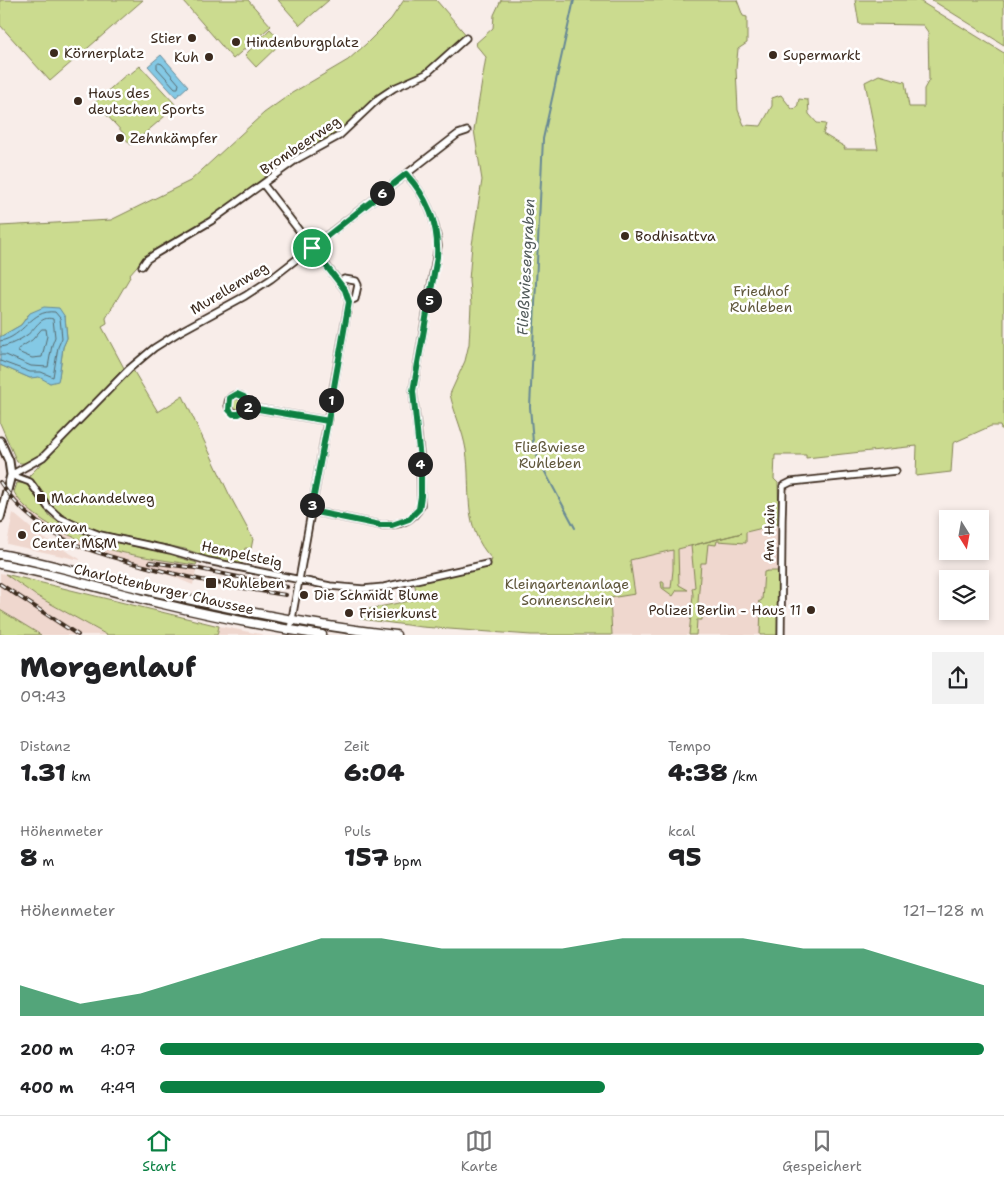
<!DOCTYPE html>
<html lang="de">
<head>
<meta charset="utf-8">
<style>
  :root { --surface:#fff; --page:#f2f2f2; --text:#202124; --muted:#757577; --line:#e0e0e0; --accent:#0b8043 }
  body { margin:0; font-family:"Shantell Sans",sans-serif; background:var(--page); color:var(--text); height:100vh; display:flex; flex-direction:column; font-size:19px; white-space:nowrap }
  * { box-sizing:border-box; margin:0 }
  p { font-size:16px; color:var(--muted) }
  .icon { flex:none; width:28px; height:28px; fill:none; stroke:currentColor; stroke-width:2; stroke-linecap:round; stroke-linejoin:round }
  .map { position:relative; height:635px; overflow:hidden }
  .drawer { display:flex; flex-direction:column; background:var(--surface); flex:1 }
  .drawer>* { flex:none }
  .needle { width:32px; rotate:169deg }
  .buttons { position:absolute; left:939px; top:510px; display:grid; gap:10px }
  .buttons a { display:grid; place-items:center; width:50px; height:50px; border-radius:0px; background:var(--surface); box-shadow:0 2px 8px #0003; font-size:25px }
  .pin { position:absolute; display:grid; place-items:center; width:42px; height:42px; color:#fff; margin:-21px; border:2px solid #fff; border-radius:50%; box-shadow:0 1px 5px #0007 }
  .km { position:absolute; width:25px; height:25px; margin:-12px; border-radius:50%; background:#222; color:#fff; font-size:14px; line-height:25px; text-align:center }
  .round { display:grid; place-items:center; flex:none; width:52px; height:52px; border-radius:0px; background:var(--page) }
  .overview { display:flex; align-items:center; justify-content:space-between; height:85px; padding:0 20px }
  h1 { font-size:28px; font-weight:800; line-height:38px }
  .stats { display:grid; grid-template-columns:repeat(3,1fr); gap:8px; height:85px; padding:5px 20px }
  .stats div { display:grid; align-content:center }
  .stats b { font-size:25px; font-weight:800 }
  .stats small { font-size:14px; font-weight:400 }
  .stats p { font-size:14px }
  .chart { height:140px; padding:10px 20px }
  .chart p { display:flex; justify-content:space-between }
  .chart svg { width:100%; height:90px; margin-top:5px; fill:var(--accent); opacity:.7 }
  ul { padding:0 20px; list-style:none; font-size:16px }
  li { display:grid; grid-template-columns:80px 60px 1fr; align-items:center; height:38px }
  li i { height:12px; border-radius:6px; background:var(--accent) }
  .tabs { display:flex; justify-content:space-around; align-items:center; height:70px; border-top:1px solid var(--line); background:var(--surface); font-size:14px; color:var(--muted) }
  .tabs a { display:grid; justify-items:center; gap:2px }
  .tabs .active { color:var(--accent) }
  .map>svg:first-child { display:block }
</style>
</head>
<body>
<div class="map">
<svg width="1004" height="635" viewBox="0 0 1004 635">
  <rect width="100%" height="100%" fill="#f8ede9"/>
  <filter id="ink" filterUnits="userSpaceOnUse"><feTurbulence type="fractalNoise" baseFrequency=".02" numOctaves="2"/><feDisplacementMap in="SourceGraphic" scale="10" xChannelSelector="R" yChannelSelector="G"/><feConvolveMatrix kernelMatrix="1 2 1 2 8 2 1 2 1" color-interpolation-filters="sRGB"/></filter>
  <g filter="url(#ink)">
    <path fill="#efd7ce" d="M15 495 25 506 53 527 129 555 197 566 193 585 169 575 86 551 57 538 25 515 13 502Z
      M13 513 40 536 80 559V560L7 544Z
      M779 524 778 635H612L610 598 635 593 630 560Z
      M0 573 5 574 35 595 107 635H41L0 610Z
      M219 626 265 635H217Z"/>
    <path fill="#cbdb8f" stroke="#838256" d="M0 0H143L50 81 0 25Z
      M187 0H248L271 26 233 59 184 2Z
      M278 0H329L300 25Z
      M404 0H436L468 37 422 74 394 85 382 92 355 119 334 136 303 154 216 214 144 258 129 275 130 277 106 318 107 324 102 327 124 368 41 454C34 459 26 466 17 462L0 423V365L30 378 39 376 50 383 59 377 63 347 67 338 65 317 28 315 21 325 0 337V226L111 220 190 181 264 113 292 93 348 60 366 44 391 19Z
      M501 0H737L743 16 747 17V43L738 49 736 69 738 110 744 125 761 126 772 106V98L781 95 792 109 797 108 799 99 808 100 809 114 817 123 826 124 823 134 845 147 844 149H878L865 82 879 75 905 82 909 107H924V89L929 80 928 32 923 25 859 24 855 0H918L1004 53V429H1001L1000 426H991L953 443 951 472 916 476 917 446 806 458V455H775L774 479 778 483 779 524 746 532V543L717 541 716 545 708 544 706 563H701L698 603 699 609 708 612V616L702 615V620H697L696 635H689L693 595 692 588 695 587 691 546 742 533 678 549 679 585 688 590H677L673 596 662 588 661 582H664V588H671L673 570V550L630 560 635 594 610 598 612 635H531L422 627 360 619 369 609 418 599 414 582 490 564 492 559C461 526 472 490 466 450 463 431 454 413 450 394L465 361 469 344 471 305 469 280 472 245 482 180 474 130 486 57 475 44 493 28 494 15Z
      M932 0H1004V45L938 4Z
      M270 29 282 42 256 67 245 55Z
      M140 66 175 104 164 114 165 116 131 145 125 138 126 136 102 110H101L94 103 128 73 129 75Z
      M133 370 158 412 183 396 229 494 253 539 251 549 245 548 242 564 208 557 185 549 104 532 81 525 70 520 55 509 29 476Z
      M230 404a7 7 0 1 1 14 0a7 7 0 1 1-14 0Z
      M17 483H24L28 486 45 510 51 517 67 528 99 539 177 555V557L197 563 196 565C143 557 89 551 44 521 33 513 20 504 14 492Z
      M4 558 46 567 155 595 156 597 155 598 4 561Z
      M768 571H779L778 635H760L761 604 758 602 762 600 764 572Z
      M5 574 219 626 217 635H107L35 595Z
      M165 600 272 620 271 622 242 618 164 602Z
      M0 610 41 635H0Z"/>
    <path fill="#84c9e5" stroke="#678995" d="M161 55 188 86 176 97 148 66Z
      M44 307 59 308 65 317 67 338 63 347 59 377 58 381 50 383 39 377 30 378 0 365V337L21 325 30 313Z"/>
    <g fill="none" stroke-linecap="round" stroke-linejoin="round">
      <path stroke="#586a6e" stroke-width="1" d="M159 63 162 64 179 84 178 88H175L157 68V65Z
        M42 329H46L47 336 42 357 32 358 18 352V349L32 340Z
        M0 341C25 337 30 309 55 312L60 318 62 338 58 347 53 377 41 372H30L0 361
        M0 347C9 346 20 340 27 335 36 329 40 315 53 319L55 337 52 345 48 367 31 366 6 355H0"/>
      <path stroke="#678995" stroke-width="2" d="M574 0 543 139 530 407 533 442 538 459 575 528"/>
      <defs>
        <path id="minor" d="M263 184 339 282 345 290 349 301 290 630
          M142 266 146 260 155 254 211 221 297 159 339 136 379 98 394 88 426 74 466 38
          M339 282 344 279 356 281 358 285 355 299 349 301
          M228 404a9 9 0 1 1 18 0a9 9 0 1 1-18 0Z
          M247 407 328 421
          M11 475 43 457 129 369 154 348 181 331 245 296 271 279 458 134 467 131
          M11 475 30 482 48 507 60 518 79 527 100 535 170 550 208 561 330 586 363 589 384 587 487 564
          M311 511 380 525C396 526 414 522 421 505L420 454 413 391 438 246C436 217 425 195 406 174
          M781 635 782 520 783 486 791 482 896 471"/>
        <path id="tertiary" d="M0 441 9 461 11 475 0 518"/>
        <path id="secondary" d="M0 554C43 562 84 574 126 585 215 606 305 625 396 635
          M0 564C54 574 106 590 159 603 213 616 267 627 322 635"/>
      </defs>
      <use href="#minor" stroke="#3b2a1e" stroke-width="9"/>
      <use href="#tertiary" stroke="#3b2a1e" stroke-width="11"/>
      <use href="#secondary" stroke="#3b2a1e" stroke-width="11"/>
      <use href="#minor" stroke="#fff" stroke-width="5.5"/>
      <use href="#tertiary" stroke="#fff" stroke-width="7"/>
      <use href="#secondary" stroke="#fff" stroke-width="8"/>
      <defs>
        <path id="rail" d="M0 482C38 538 83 549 144 566 191 579 238 588 286 595
          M150 562 195 568 287 587
          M0 584 78 635"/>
      </defs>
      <use href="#rail" stroke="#3b2a1e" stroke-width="4"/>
      <use href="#rail" stroke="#fff" stroke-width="2" stroke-dasharray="5.5" stroke-linecap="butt"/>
    </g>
  </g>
  <g fill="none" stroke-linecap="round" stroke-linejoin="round" filter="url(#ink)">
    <defs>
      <path id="route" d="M312 248 345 290 349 302 328 421 323 420 247 407 239 414H233L229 410 230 398 237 394 244 397 247 407 328 421 311 511 380 525H392L409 519 419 509 421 496V470L413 391 437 257C439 224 428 198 406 174L312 248"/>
    </defs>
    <use href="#route" stroke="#fff" stroke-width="10"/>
    <use href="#route" stroke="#0b8043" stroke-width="6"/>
  </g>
  <g fill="#3b2a1e" stroke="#fff" stroke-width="2">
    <circle cx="192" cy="38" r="5"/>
    <circle cx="236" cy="42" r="5"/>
    <circle cx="54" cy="53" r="5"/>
    <circle cx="773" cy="55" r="5"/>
    <circle cx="209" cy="57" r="5"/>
    <circle cx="78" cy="101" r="5"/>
    <circle cx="120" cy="138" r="5"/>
    <circle cx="625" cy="236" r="5"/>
    <rect x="36" y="493" width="10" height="10" rx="2.5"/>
    <circle cx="22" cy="535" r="5"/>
    <rect x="205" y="577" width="12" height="12" rx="2.5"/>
    <circle cx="304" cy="595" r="5"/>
    <circle cx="811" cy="610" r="5"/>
    <circle cx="349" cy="613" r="5"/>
  </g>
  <g text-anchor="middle" stroke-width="5" stroke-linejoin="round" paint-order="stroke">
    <g font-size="14" fill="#3b2a1e" stroke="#fff" text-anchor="start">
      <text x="182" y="43" text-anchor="end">Stier</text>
      <text x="246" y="47">Hindenburgplatz</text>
      <text x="64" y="58">Körnerplatz</text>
      <text x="783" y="60">Supermarkt</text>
      <text x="199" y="62" text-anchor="end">Kuh</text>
      <text x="88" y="98">Haus des<tspan x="88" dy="16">deutschen Sports</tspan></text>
      <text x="130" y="143">Zehnkämpfer</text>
      <text x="635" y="241">Bodhisattva</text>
      <text x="51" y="503">Machandelweg</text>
      <text x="32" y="532">Caravan<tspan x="32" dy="16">Center M&amp;M</tspan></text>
      <text x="222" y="588">Ruhleben</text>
      <text x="314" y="600">Die Schmidt Blume</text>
      <text x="801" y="615" text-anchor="end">Polizei Berlin - Haus 11</text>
      <text x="359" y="618">Frisierkunst</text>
    </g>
    <g font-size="14" fill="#3b2a1e" stroke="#fff">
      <text transform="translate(300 145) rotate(-34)" y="5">Brombeerweg</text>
      <text transform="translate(229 288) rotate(-31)" y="5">Murellenweg</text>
      <text transform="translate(769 533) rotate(-89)" y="5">Am Hain</text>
      <text transform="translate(242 554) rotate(12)" y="5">Hempelsteig</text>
      <text transform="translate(164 589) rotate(13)" y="5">Charlottenburger Chaussee</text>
    </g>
    <g font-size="14" fill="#5f563a" stroke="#fff">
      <text x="761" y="296">Friedhof<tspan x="761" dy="16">Ruhleben</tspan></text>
      <text x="550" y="452">Fließwiese<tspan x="550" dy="16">Ruhleben</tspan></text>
      <text x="567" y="589">Kleingartenanlage<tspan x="567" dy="16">Sonnenschein</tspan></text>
    </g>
    <g font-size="15" font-style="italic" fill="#515a5a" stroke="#fff">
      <text transform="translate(526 267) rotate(-87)" y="5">Fließwiesengraben</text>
    </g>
  </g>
</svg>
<div class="buttons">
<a><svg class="needle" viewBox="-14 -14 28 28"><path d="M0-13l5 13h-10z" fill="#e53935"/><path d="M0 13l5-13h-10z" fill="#757577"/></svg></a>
<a><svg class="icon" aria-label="layers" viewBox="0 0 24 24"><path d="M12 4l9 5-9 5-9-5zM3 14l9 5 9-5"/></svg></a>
</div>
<div class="pin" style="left:312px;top:248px;background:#1e9e55"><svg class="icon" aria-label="arrive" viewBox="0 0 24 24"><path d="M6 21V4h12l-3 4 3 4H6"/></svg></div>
<b class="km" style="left:331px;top:400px">1</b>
<b class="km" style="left:248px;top:407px">2</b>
<b class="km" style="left:312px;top:505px">3</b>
<b class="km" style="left:420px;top:464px">4</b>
<b class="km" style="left:429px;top:300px">5</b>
<b class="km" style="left:382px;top:193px">6</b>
</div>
<section class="drawer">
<div class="overview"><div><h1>Morgenlauf</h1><p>09:43</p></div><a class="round"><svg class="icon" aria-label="share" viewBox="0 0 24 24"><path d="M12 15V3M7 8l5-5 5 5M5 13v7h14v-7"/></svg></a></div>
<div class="stats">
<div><p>Distanz</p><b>1.31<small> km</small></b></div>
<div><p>Zeit</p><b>6:04</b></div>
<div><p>Tempo</p><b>4:38<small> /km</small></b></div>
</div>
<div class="stats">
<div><p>Höhenmeter</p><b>8<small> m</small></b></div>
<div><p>Puls</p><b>157<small> bpm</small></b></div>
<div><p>kcal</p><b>95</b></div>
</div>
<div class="chart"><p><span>Höhenmeter</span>121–128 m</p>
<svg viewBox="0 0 160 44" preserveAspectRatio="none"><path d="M0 44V29L10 38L20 33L30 24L40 15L50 6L60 6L70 11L80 11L90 11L100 6L110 6L120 6L130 11L140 11L150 20L160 29V44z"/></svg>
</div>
<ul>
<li><b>200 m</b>4:07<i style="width:100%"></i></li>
<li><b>400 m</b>4:49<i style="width:54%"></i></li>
</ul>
</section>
<nav class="tabs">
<a class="active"><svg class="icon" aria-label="home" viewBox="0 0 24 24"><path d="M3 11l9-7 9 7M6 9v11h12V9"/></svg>Start</a>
<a><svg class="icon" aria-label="map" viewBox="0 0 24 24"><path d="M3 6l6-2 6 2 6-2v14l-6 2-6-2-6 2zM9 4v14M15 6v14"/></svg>Karte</a>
<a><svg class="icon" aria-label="saved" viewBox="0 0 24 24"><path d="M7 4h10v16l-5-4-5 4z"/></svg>Gespeichert</a>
</nav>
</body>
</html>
